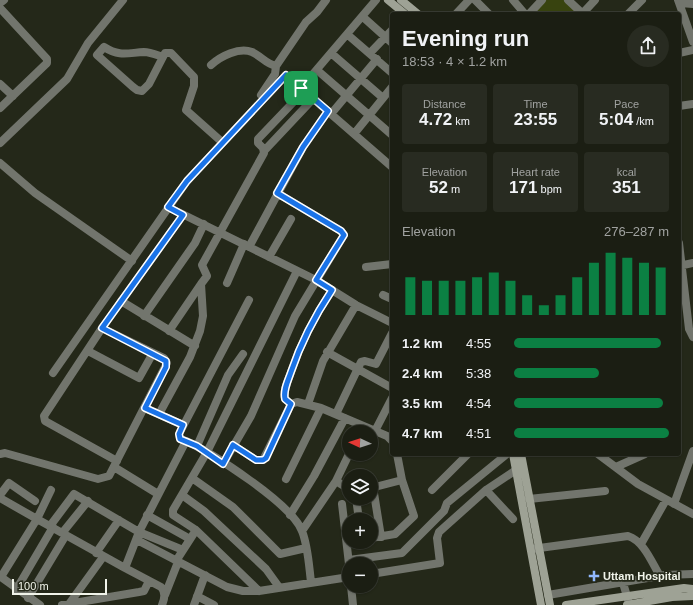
<!DOCTYPE html>
<html lang="en">
<head>
<meta charset="utf-8">
<style>
  :root { --surface:#1b1e13; --page:#282b21; --text:#f1f3f6; --muted:#a0a2a0; --line:#393c33; --accent:#0b8043 }
  body { margin:0; font-family:Arial,sans-serif; background:var(--page); color:var(--text); height:100vh; display:flex; flex-direction:column; font-size:15px; white-space:nowrap }
  * { box-sizing:border-box; margin:0 }
  p { font-size:13px; color:var(--muted) }
  .icon { flex:none; width:22px; height:22px; fill:none; stroke:currentColor; stroke-width:2; stroke-linecap:round; stroke-linejoin:round }
  .map { position:relative; flex:1; overflow:hidden }
  .side { position:absolute; left:390px; top:12px; width:291px; height:444px; display:flex; flex-direction:column; background:var(--surface); border-radius:4px; box-shadow:0 1px 3px #0004,0 0 0 1px var(--line) }
  .side>* { flex:none }
  .needle { width:26px; rotate:273deg }
  .controls { position:absolute; left:342px; top:425px; display:grid; gap:8px }
  .controls a { display:grid; place-items:center; width:36px; height:36px; border-radius:50%; background:var(--surface); box-shadow:0 1px 3px #0004,0 0 0 1px var(--line); font-size:20px }
  .scale { position:absolute; left:12px; bottom:10px; width:95px; box-sizing:border-box; padding-left:4px; border:2px solid #f1f4ea; border-top:0; font-size:11px; line-height:14px; white-space:nowrap; color:#f1f4ea; -webkit-text-stroke:3px #242819; paint-order:stroke }
  .pin { position:absolute; display:grid; place-items:center; width:34px; height:34px; color:#fff; margin:-17px; border-radius:8px; box-shadow:0 2px 6px #0006 }
  .round { display:grid; place-items:center; flex:none; width:42px; height:42px; border-radius:21px; background:var(--page) }
  .headline { display:flex; align-items:center; justify-content:space-between; height:68px; padding:0 12px }
  h1 { font-size:22px; font-weight:600; line-height:30px }
  .stats { display:grid; grid-template-columns:repeat(3,1fr); gap:6px; height:68px; padding:4px 12px }
  .stats div { display:grid; align-content:center; border-radius:4px; background:var(--page); text-align:center }
  .stats b { font-size:17px; font-weight:600 }
  .stats small { font-size:11px; font-weight:400 }
  .stats p { font-size:11px }
  .chart { height:112px; padding:8px 12px }
  .chart p { display:flex; justify-content:space-between }
  .chart svg { width:100%; height:72px; margin-top:4px; stroke:var(--accent); stroke-width:6 }
  ul { padding:0 12px; list-style:none; font-size:13px }
  li { display:grid; grid-template-columns:64px 48px 1fr; align-items:center; height:30px }
  li i { height:10px; border-radius:5px; background:var(--accent) }
  .map>svg:first-child { display:block }
</style>
</head>
<body>
<div class="map">
<svg width="693" height="605" viewBox="0 0 693 605">
  <rect width="100%" height="100%" fill="#242819"/>
  <path fill="#38430f" d="M545 0H566L580 14H531Z"/>
  <g fill="none" stroke-linecap="round" stroke-linejoin="round">
    <path stroke="#72756d" stroke-width="8" d="M475 0 489 14
      M513 0 525 14
      M568 0 583 14
      M678 0 693 42
      M0 3 4 0
      M680 3 693 4
      M0 8 47 59V63L0 108
      M456 14 469 0
      M529 14 542 0
      M582 14 595 0
      M628 14 642 0
      M363 17 392 43
      M348 35 392 73
      M331 53 383 98
      M370 53 392 30
      M679 53 693 50
      M163 57C157 55 150 52 144 52 127 53 120 57 104 47L97 55 133 87 137 90 142 91 149 84 165 53H171L194 77V86L186 110 222 142
      M211 65C221 56 239 47 252 52 261 56 266 64 276 66L306 22 317 12 326 0
      M317 70 392 135
      M0 84 13 96
      M301 88 376 0
      M261 95 275 74 276 66
      M679 106 693 104
      M331 114 377 59
      M354 134 392 87
      M0 143 67 79 88 43 123 0
      M264 151 313 99
      M0 163 35 193 132 261
      M168 207 316 280 356 305 392 323
      M679 243 689 329 693 337
      M249 247 303 147 328 111
      M269 257 291 219
      M679 266 693 263
      M366 267 392 264
      M227 283 244 244
      M383 295 392 299
      M121 301 195 346
      M144 316 195 243 204 224
      M169 331 201 284
      M88 351 139 378 153 353
      M327 352 392 388
      M53 373 187 181 286 75 392 167
      M291 404 285 399C283 390 288 381 291 372 301 342 314 317 332 290
      M308 404 323 361 356 305
      M145 408 183 425
      M159 414 190 357 200 331 203 316 201 284 207 276 202 265 264 153 263 148 258 143V139L304 91
      M336 414 361 362 365 361 376 364 392 333
      M375 431 392 398
      M186 441C212 453 292 504 302 531 308 546 309 566 311 582
      M233 445 256 460H263L291 404 297 402 321 408 387 436 392 441
      M197 446 228 375 243 354
      M0 454 5 453 98 479 109 476 167 363 164 358 102 328
      M598 454 638 484 693 514
      M117 461 45 421 44 416 102 328 183 215
      M223 464 251 416 295 316 344 235 341 231 277 193
      M114 467 158 494
      M616 467 645 454
      M192 478 233 507 280 554 306 548
      M286 479 321 408
      M373 487 381 537
      M371 488 402 480
      M349 489 336 481 349 454
      M51 490 37 519 125 568
      M432 490 468 454
      M486 490 513 519
      M0 495 9 483 35 501
      M182 495 204 511 266 569 279 587
      M0 498 37 519 1 577 40 605
      M356 498 359 520
      M529 499 605 491
      M342 504 349 564
      M674 504 693 451
      M147 515 190 539
      M290 515 314 476 345 418
      M50 526 74 494 139 532 186 441 180 439 179 434 249 300
      M196 530 259 591
      M302 531 336 481
      M63 532 88 501
      M371 538 395 534 414 516 402 480 397 454
      M137 540 227 587 243 591H259L349 577
      M641 544 666 500
      M532 549 628 536C644 541 652 563 660 576
      M96 553 119 520
      M349 560 402 553 444 511 447 503 507 454
      M176 561 196 530 173 515V510L207 452 297 271
      M371 574 440 563 437 538 439 532 486 490 516 470
      M623 583 629 603
      M351 586 353 605
      M16 590 53 527
      M165 595 178 562
      M548 595 665 575 693 574
      M197 596 214 605
      M28 598 66 535
      M69 604 103 557
      M62 605 139 592 144 591 149 581
      M162 605C165 598 166 592 161 587L125 568 139 532 183 550
      M194 605 205 575"/>
    <path stroke="#9ea295" stroke-width="8" d="M388 0 405 14
      M401 0 418 14
      M513 454 541 605
      M521 454 550 605
      M566 605 684 588 693 589
      M627 605 672 597 693 596"/>
  </g>
  <g fill="none" stroke-linecap="round" stroke-linejoin="round">
    <defs>
      <path id="route" d="M286 75 328 111 303 147 277 193 341 231 344 235 316 280 332 290C314 317 301 342 291 372 288 381 283 390 285 399L291 404 266 458 263 460H256L233 445 223 464 197 446 180 439 179 434 183 425 145 408 166 367V361L102 328 183 215 168 207 187 181Z"/>
    </defs>
    <use href="#route" stroke="#fff" stroke-width="8"/>
    <use href="#route" stroke="#1a73e8" stroke-width="5"/>
  </g>
  <path fill="#91b8fd" stroke="#242819" stroke-width="1.5" d="M592 570h4v4h4v4h-4v4h-4v-4h-4v-4h4z"/>
  <g text-anchor="middle" stroke-width="3.5" stroke-linejoin="round" paint-order="stroke">
    <g font-size="11" font-weight="bold" fill="#f1f4ea" stroke="#242819" text-anchor="start">
      <text x="603" y="580">Uttam Hospital</text>
    </g>
  </g>
</svg>
<div class="controls">
<a><svg class="needle" viewBox="-14 -14 28 28"><path d="M0-13l5 13h-10z" fill="#e53935"/><path d="M0 13l5-13h-10z" fill="#a0a2a0"/></svg></a>
<a><svg class="icon" aria-label="layers" viewBox="0 0 24 24"><path d="M12 4l9 5-9 5-9-5zM3 14l9 5 9-5"/></svg></a>
<a>+</a>
<a>−</a>
</div>
<div class="scale">100 m</div>
<div class="pin" style="left:301px;top:88px;background:#1e9e55"><svg class="icon" aria-label="arrive" viewBox="0 0 24 24"><path d="M6 21V4h12l-3 4 3 4H6"/></svg></div>
<section class="side">
<div class="headline"><div><h1>Evening run</h1><p>18:53 · 4 × 1.2 km</p></div><a class="round"><svg class="icon" aria-label="share" viewBox="0 0 24 24"><path d="M12 15V3M7 8l5-5 5 5M5 13v7h14v-7"/></svg></a></div>
<div class="stats">
<div><p>Distance</p><b>4.72<small> km</small></b></div>
<div><p>Time</p><b>23:55</b></div>
<div><p>Pace</p><b>5:04<small> /km</small></b></div>
</div>
<div class="stats">
<div><p>Elevation</p><b>52<small> m</small></b></div>
<div><p>Heart rate</p><b>171<small> bpm</small></b></div>
<div><p>kcal</p><b>351</b></div>
</div>
<div class="chart"><p><span>Elevation</span>276–287 m</p>
<svg viewBox="0 0 160 44" preserveAspectRatio="none"><path d="M5 44V21M15 44V23M25 44V23M35 44V23M45 44V21M55 44V18M65 44V23M75 44V32M85 44V38M95 44V32M105 44V21M115 44V12M125 44V6M135 44V9M145 44V12M155 44V15"/></svg>
</div>
<ul>
<li><b>1.2 km</b>4:55<i style="width:95%"></i></li>
<li><b>2.4 km</b>5:38<i style="width:55%"></i></li>
<li><b>3.5 km</b>4:54<i style="width:96%"></i></li>
<li><b>4.7 km</b>4:51<i style="width:100%"></i></li>
</ul>
</section>
</div>
</body>
</html>
